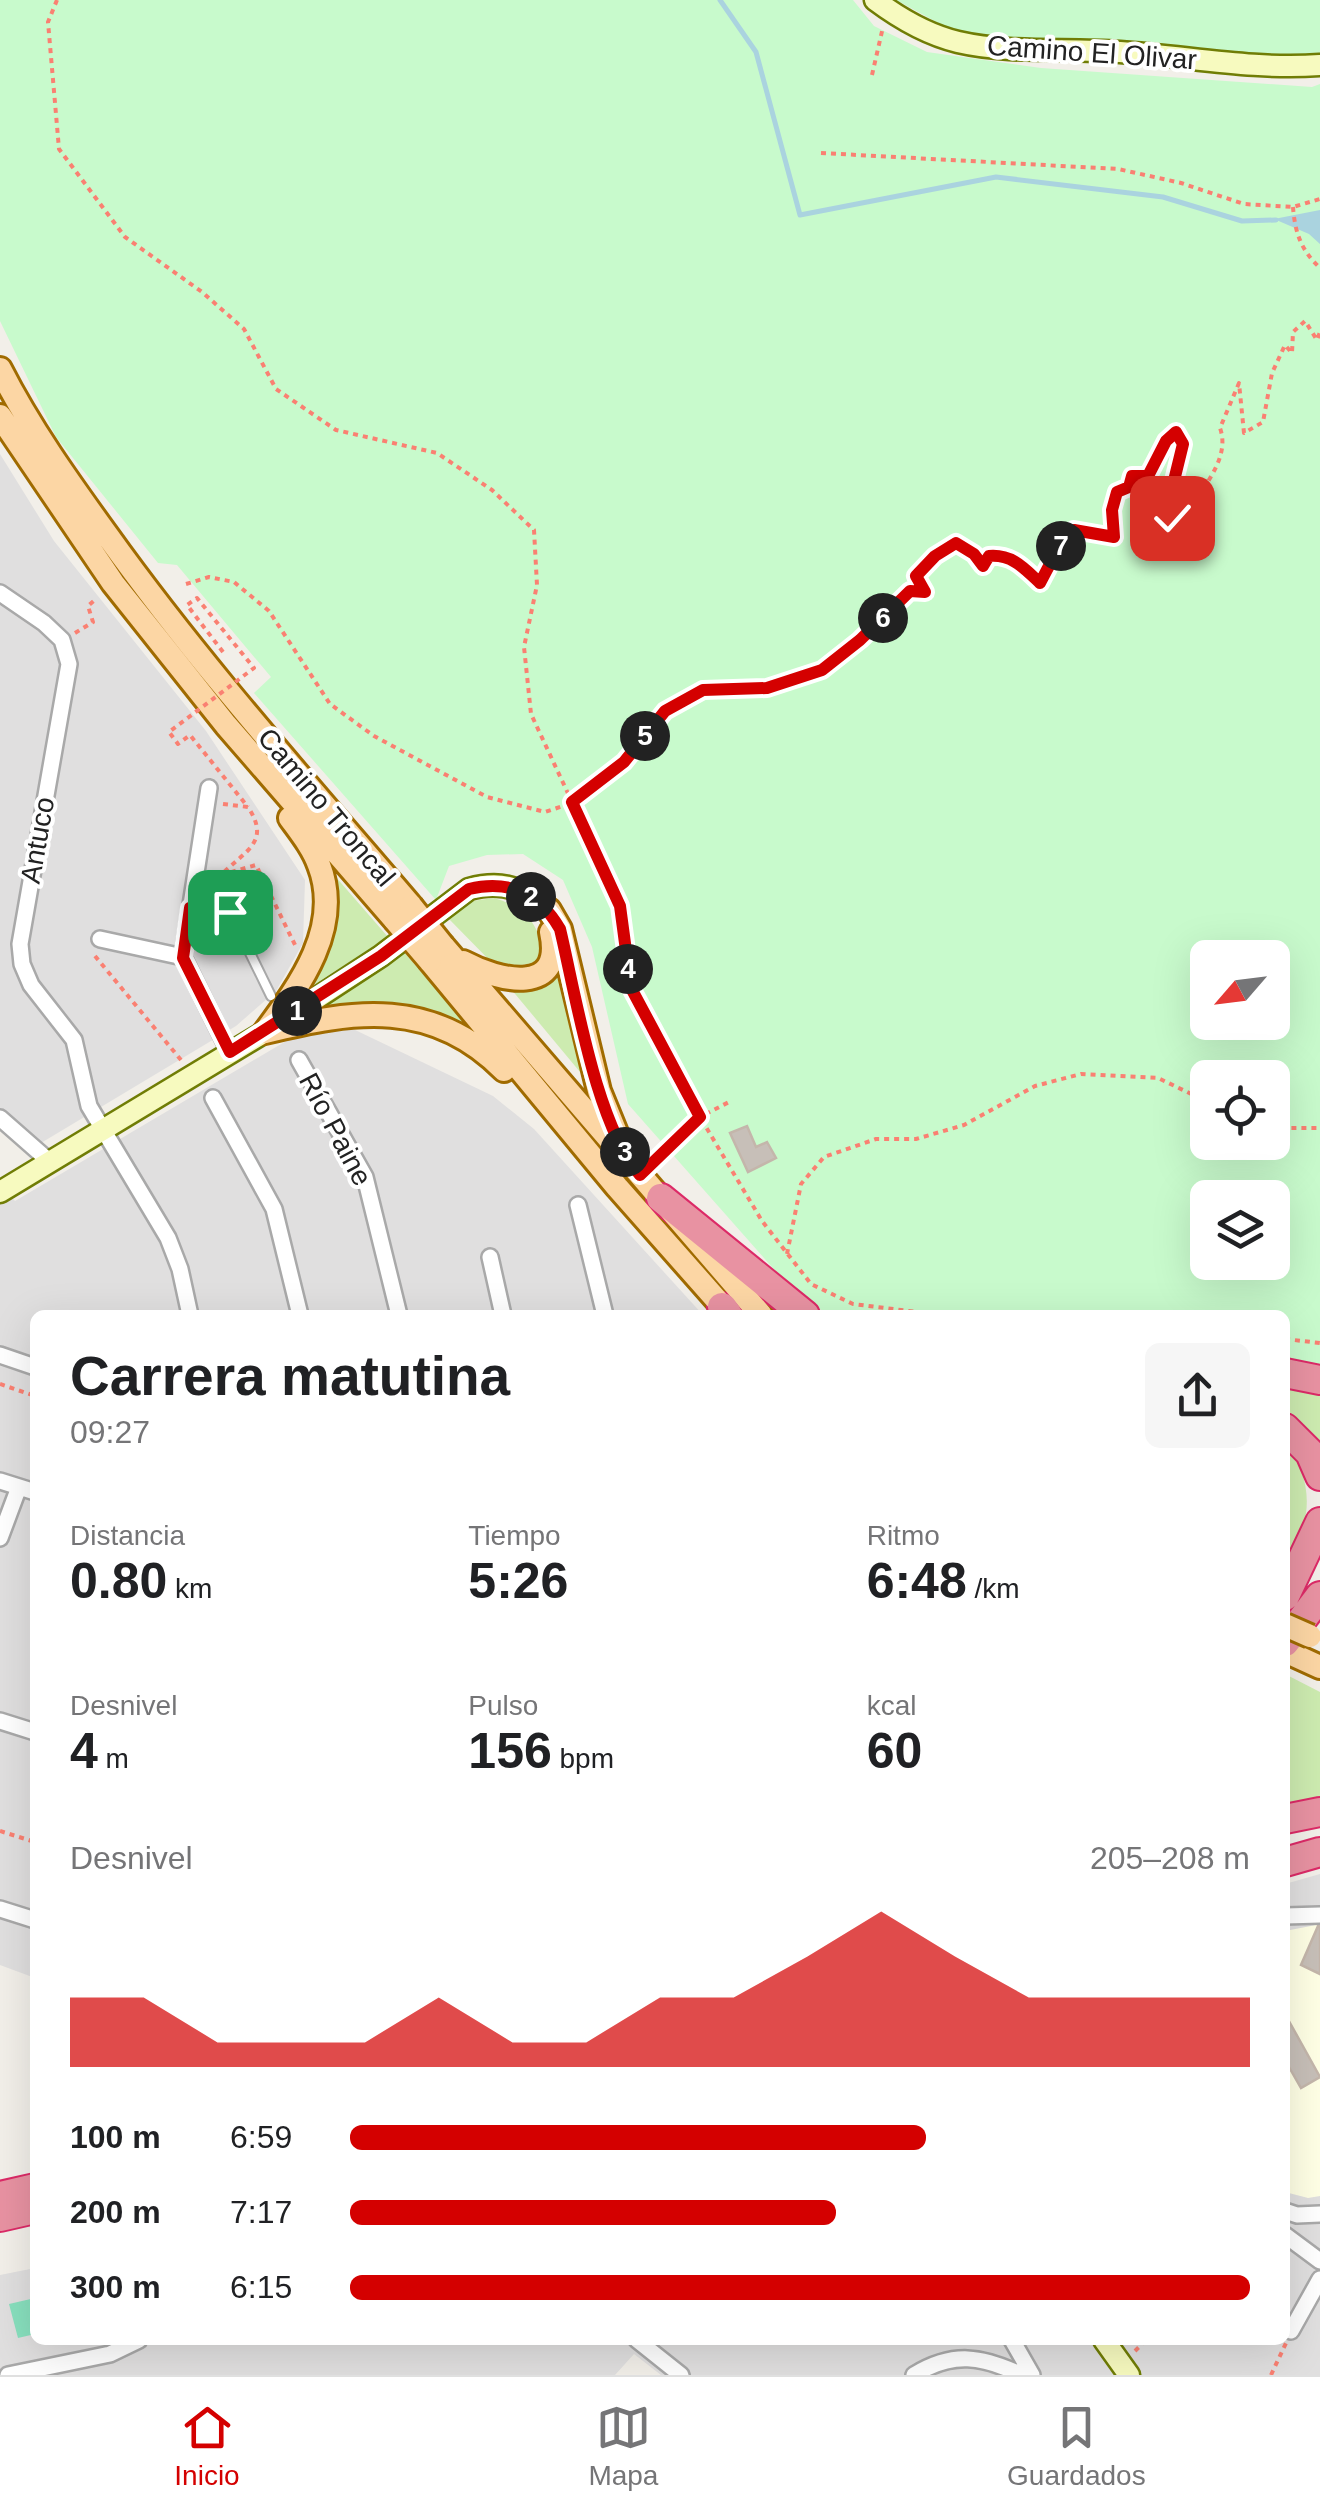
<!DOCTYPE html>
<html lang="es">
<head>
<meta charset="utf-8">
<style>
  :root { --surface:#fff; --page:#f6f6f6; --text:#202124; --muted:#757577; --line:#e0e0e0; --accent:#d40000 }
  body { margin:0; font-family:Arial,sans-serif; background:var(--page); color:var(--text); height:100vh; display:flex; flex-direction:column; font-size:38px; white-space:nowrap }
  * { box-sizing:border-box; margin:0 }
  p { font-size:32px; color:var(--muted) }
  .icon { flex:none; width:55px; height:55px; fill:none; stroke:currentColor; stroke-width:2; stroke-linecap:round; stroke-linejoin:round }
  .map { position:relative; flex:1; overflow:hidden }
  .drawer { position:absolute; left:30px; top:1310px; width:1260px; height:1035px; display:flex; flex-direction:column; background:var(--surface); border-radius:15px; box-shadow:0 10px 40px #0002 }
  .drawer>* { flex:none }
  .needle { width:65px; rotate:242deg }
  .buttons { position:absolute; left:1190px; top:940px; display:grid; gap:20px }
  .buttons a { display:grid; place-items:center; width:100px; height:100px; border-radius:15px; background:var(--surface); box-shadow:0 10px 40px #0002; font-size:50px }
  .pin { position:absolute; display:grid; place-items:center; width:85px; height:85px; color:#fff; margin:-42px; border-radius:20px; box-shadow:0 5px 15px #0006 }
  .km { position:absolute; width:50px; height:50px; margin:-25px; border-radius:50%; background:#222; color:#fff; font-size:28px; line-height:50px; text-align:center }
  .round { display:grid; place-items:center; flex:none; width:105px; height:105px; border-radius:15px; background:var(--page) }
  .head { display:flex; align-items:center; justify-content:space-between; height:170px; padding:0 40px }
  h1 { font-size:55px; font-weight:700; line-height:75px }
  .stats { display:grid; grid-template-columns:repeat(3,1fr); gap:15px; height:170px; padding:10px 40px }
  .stats div { display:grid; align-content:center }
  .stats b { font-size:50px; font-weight:700 }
  .stats small { font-size:28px; font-weight:400 }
  .stats p { font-size:28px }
  .chart { height:280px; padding:20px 40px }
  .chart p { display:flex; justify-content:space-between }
  .chart svg { width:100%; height:180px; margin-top:10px; fill:var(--accent); opacity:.7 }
  ul { padding:0 40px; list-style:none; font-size:32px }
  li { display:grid; grid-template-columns:160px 120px 1fr; align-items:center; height:75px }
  li i { height:25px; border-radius:12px; background:var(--accent) }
  .tab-bar { display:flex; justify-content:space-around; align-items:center; height:140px; border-top:2px solid var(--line); background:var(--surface); font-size:28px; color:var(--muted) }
  .tab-bar a { display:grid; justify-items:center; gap:5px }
  .tab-bar .current { color:var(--accent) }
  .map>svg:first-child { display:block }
</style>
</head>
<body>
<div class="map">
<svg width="1320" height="2375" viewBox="0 0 1320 2375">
  <rect width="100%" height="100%" fill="#f2efe9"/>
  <path fill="#e0dfdf" d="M0 454 54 541 206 731 305 880 303 943 276 991 236 1026 41 1143 0 1108Z
    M351 1028 493 1096 534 1129 703 1315H35V1978L0 1965V1185L15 1201 293 1037Z
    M1320 1874V2375H661L634 2354 615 2375H0V2275L35 2268V2340H1285V1884Z"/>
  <path fill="#ffffe5" d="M1316 1925 1320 1927V2196L1308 2198 1285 2192V1931Z"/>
  <path fill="#cdebb0" d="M328 868 388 937 301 993Z
    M494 898C524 907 534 919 544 948L537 962 499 970 449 919 472 901Z
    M404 952 483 1044 318 1009Z
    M558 961 585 1078 511 989Z
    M1285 1384 1320 1390V1458L1285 1418Z
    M1285 1444C1317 1481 1311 1528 1285 1566Z
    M1285 1674 1320 1692V1802L1285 1810Z"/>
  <path fill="#c8facc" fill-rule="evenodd" d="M0 0H853L874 26 927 52 1041 68 1312 87 1320 84V1366L1285 1360V1315H829L794 1292 628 1104 592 947 563 880 523 854 487 855 449 866 436 900 254 693 271 677 177 565 158 563 56 437 0 321ZM1208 958H1272V1022H1208ZM1208 1078H1272V1142H1208ZM1208 1198H1272V1262H1208Z
    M896 0H1320V59L990 39 942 25Z"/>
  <path fill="#88e0be" d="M35 2298V2334L18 2338 9 2304Z"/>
  <path fill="#aad3df" d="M1320 210V244L1309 234 1274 219Z"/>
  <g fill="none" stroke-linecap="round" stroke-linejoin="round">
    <path stroke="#aad3df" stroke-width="5" d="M720 0 756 52 800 215 996 177 1163 197 1242 221 1276 220"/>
  </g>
  <path fill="#c7bfb8" stroke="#c4b6ab" stroke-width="2.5" d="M747 1126 756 1147 767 1142 776 1158 748 1172 730 1133Z
    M1318 1926H1320V1974L1301 1965Z
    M1285 2014 1320 2077 1301 2088 1285 2060Z"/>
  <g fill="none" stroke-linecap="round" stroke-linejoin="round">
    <defs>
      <path id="lane" d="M190 909 222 904 230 912 271 996"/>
      <path id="street" d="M0 593 44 623 62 640 69 664 20 944 22 964 31 985 74 1040 89 1106 168 1238 180 1269 190 1315
        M209 788 183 957 230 1053
        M100 939 183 957
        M299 1060 365 1177 399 1315
        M213 1098 274 1209 300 1315
        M0 1118 49 1161
        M578 1205 605 1315
        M490 1257 503 1315
        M0 1355 35 1367
        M0 1481 35 1492
        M0 1538 19 1487
        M0 1721 35 1732
        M0 1909 35 1920
        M1285 1916 1320 1915
        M1285 2211 1297 2215 1320 2214
        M1285 2235 1320 2261
        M1291 2331 1320 2279
        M637 2340 681 2375
        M1012 2340 1032 2375
        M8 2375 110 2354 139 2340
        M914 2375C953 2351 982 2356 1022 2375"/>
      <path id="secondary" d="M875 0C899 18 929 35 958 42 1010 54 1066 48 1120 52 1186 56 1253 70 1320 65
        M0 1192 265 1032 381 956 469 889C494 882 517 884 536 902
        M1104 2340 1129 2375"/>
      <path id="primary" d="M0 369C30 428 68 481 107 535 200 665 307 784 411 906
        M0 416 113 583 226 725 395 920
        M536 902 549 910 560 929 599 1091 619 1140
        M443 946 761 1315
        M430 961 617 1187 730 1315
        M463 962C498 981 565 997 551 932
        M265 1032C354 1010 433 998 504 1070
        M265 1032C300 985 343 927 319 865 313 848 301 833 290 818
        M1285 1651 1320 1667"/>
      <path id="highway" d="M661 1198 805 1315
        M722 1307 728 1315
        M1285 1373 1320 1380
        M1285 1428 1310 1453 1320 1476
        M1285 1596 1320 1522
        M1285 1642 1320 1596
        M1285 1819 1320 1812
        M1285 1862 1320 1852
        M0 2196 35 2188
        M0 2217 35 2209"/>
    </defs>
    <use href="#lane" stroke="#a9a9a9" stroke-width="12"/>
    <use href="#street" stroke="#a9a9a9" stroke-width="20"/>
    <use href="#secondary" stroke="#707d05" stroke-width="25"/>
    <use href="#primary" stroke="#a06b00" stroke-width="28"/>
    <use href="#highway" stroke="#dc2a67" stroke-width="32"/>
    <path stroke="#fa8072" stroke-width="4" stroke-dasharray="5 5" stroke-linecap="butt" d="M57 0 48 22 59 149 125 237 202 292 244 329 276 389 336 430 437 453 492 490 534 530 537 585 524 647 531 714 620 905 631 988 700 1117 762 1221 811 1284 853 1304 941 1315
      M872 75 883 27
      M821 153 1118 169 1181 183 1244 204 1293 207 1320 199
      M1293 207C1295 233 1301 250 1320 268
      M186 584 209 577 234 582 269 611 330 704 374 736 487 797 545 812 572 803 624 762 665 711 703 690 767 688 822 670 860 640 910 591 925 592 916 576 935 556 956 543 974 555 983 566 989 556C1012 554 1024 568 1039 583L1050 564 1053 550 1063 545 1074 530 1113 537 1112 510 1117 491 1129 487 1132 477 1148 476 1166 441 1176 432 1183 445 1170 497 1171 517 1184 522C1196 492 1232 462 1220 428L1239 383 1244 433 1263 422 1272 373 1285 345 1292 353 1293 332 1305 321 1317 340 1320 332
      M75 633 93 622 88 606 97 598
      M223 804 248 807C271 842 246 850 221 875L256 865 296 947
      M95 956 181 1060
      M1272 1124 1285 1128H1320
      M654 1161 700 1117 729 1102
      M787 1254 801 1184 824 1157 876 1139H916L964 1125 1035 1086 1081 1074 1158 1078 1208 1102
      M1285 1339 1320 1343
      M0 1384 35 1396
      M0 1831 35 1842
      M1135 2351 1146 2340
      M1271 2375 1286 2343"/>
    <use href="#lane" stroke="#fff" stroke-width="8"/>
    <use href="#street" stroke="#fff" stroke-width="15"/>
    <use href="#secondary" stroke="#f7fabf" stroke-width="20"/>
    <use href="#primary" stroke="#fcd6a4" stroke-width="22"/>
    <use href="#highway" stroke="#e892a2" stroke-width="28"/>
    <defs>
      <path id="primary-bridge" d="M411 906 443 946
        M395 920 430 961
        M1285 1625 1310 1636"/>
    </defs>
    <use href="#primary-bridge" stroke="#a06b00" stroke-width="28" stroke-linecap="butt"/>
    <path stroke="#fa8072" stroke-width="4" stroke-dasharray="5 5" stroke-linecap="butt" d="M223 652 187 605 197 598 254 668 169 732 178 744 190 735 248 807"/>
    <use href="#primary-bridge" stroke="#fcd6a4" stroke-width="22"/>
  </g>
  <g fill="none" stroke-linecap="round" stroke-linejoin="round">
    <defs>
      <path id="route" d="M230 912 222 904 190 908 183 958 230 1052 381 956 469 889C509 879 540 894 560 929 576 996 596 1125 640 1175L700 1117 631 988 620 906 572 802 624 762 665 711 703 690 767 688 822 670 860 640 910 591 925 592 916 576 935 556 956 543 974 554 983 566 989 556C1012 554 1024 568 1040 583L1050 564 1052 550 1063 545 1074 530 1114 537 1112 510 1117 492 1129 487 1132 476H1148L1166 441 1176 432 1183 444 1170 497 1172 518"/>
    </defs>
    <use href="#route" stroke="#fff" stroke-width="20"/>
    <use href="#route" stroke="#d40000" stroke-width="12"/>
  </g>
  <g text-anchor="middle" stroke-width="8" stroke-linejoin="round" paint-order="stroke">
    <g font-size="28" fill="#222" stroke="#fff">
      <text transform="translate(1092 52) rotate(4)" y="10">Camino El Olivar</text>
      <text transform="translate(327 807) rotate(50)" y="10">Camino Troncal</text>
      <text transform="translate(37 840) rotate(-80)" y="10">Antuco</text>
      <text transform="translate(336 1129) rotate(62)" y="10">Río Paine</text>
    </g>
  </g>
</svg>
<div class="buttons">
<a><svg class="needle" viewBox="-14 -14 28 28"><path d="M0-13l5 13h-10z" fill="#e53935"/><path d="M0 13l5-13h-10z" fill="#757577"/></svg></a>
<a><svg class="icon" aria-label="locate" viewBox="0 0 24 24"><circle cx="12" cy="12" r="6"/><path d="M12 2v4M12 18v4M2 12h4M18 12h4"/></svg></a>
<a><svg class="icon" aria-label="layers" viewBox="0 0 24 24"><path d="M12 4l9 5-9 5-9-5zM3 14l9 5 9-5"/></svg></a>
</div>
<div class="pin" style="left:230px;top:912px;background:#1e9e55"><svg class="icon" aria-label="arrive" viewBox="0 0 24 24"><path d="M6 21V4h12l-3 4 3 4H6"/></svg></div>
<div class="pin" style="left:1172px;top:518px;background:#d93025"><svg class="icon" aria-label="check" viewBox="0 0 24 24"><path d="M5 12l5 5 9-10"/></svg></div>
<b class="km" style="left:297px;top:1011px">1</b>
<b class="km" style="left:531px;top:897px">2</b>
<b class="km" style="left:625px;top:1152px">3</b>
<b class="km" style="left:628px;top:969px">4</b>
<b class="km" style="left:645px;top:736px">5</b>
<b class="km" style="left:883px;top:618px">6</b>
<b class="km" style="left:1061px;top:546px">7</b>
<section class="drawer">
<div class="head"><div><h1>Carrera matutina</h1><p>09:27</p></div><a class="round"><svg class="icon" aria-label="share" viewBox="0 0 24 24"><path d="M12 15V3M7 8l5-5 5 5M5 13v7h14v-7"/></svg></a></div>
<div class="stats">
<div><p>Distancia</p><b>0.80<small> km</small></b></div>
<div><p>Tiempo</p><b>5:26</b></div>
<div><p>Ritmo</p><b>6:48<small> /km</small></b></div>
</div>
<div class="stats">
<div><p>Desnivel</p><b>4<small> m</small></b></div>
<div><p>Pulso</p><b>156<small> bpm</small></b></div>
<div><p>kcal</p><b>60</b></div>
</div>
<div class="chart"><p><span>Desnivel</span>205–208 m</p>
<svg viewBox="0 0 160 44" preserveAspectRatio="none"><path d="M0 44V27L10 27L20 38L30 38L40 38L50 27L60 38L70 38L80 27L90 27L100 17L110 6L120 17L130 27L140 27L150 27L160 27V44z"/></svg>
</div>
<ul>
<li><b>100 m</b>6:59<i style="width:64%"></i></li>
<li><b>200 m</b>7:17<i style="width:54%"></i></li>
<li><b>300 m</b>6:15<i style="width:100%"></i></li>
</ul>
</section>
</div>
<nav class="tab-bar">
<a class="current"><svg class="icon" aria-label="home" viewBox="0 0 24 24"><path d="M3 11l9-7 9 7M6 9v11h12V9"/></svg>Inicio</a>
<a><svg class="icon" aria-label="map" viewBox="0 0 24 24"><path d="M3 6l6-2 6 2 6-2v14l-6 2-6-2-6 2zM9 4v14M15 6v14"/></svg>Mapa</a>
<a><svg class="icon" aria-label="saved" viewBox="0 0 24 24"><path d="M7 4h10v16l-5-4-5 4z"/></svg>Guardados</a>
</nav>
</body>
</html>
